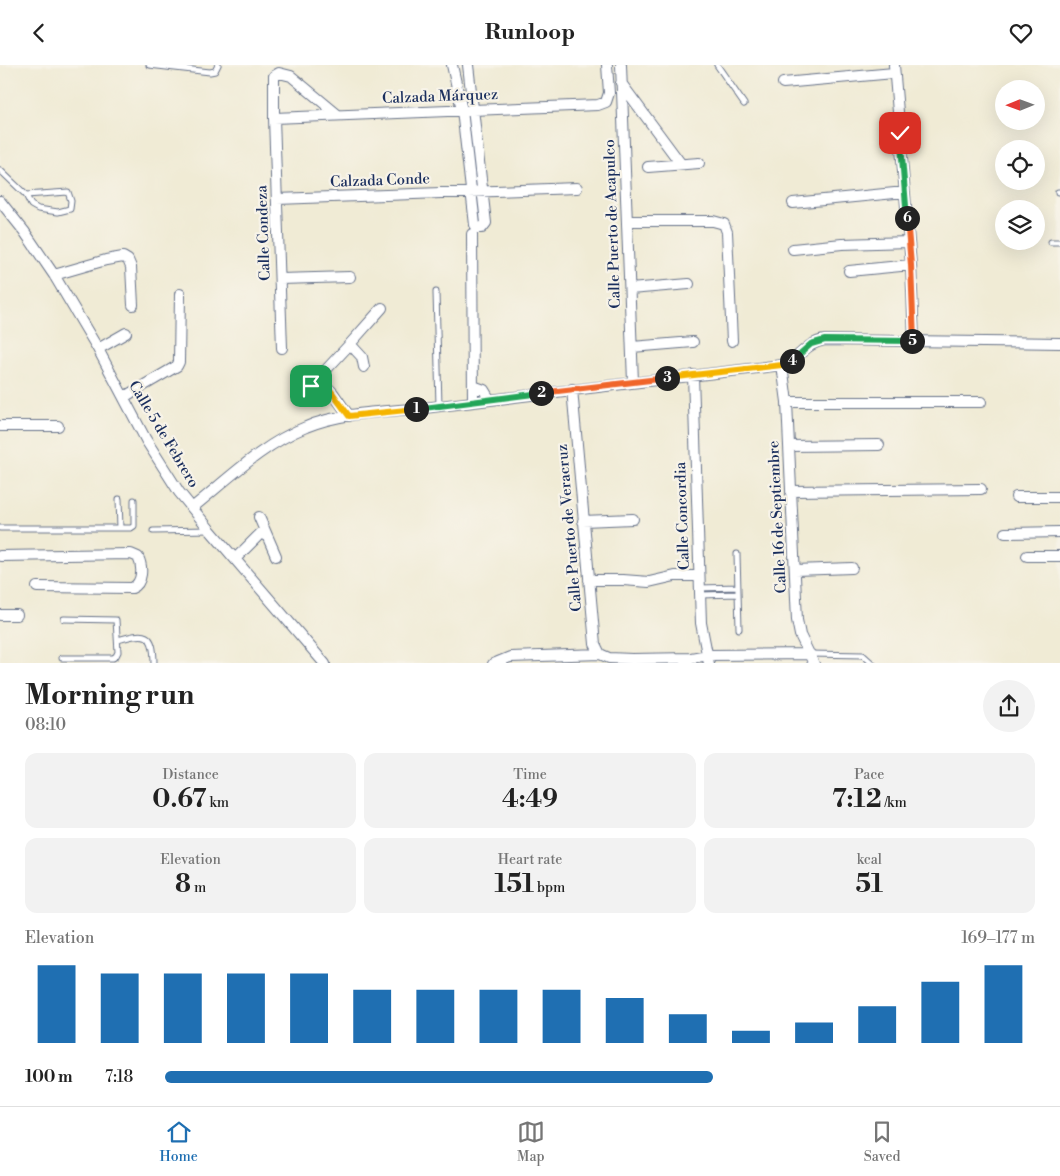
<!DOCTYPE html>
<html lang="en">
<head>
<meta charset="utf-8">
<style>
  :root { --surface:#fff; --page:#f2f2f2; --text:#222; --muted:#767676; --line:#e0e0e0; --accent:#1f6fb2 }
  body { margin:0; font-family:"Libre Bodoni",serif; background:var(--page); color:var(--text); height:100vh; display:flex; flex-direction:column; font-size:19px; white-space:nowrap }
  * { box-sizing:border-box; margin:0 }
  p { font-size:16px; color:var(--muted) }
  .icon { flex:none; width:28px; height:28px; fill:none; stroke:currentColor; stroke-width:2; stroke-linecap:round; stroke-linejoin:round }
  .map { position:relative; height:598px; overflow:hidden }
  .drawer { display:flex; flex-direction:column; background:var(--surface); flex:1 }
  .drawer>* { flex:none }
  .needle { width:32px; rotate:269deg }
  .fabs { position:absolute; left:995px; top:15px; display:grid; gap:10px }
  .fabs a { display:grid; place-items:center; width:50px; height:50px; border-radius:50%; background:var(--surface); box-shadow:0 5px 20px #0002; font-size:25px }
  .pin { position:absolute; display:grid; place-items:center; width:42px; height:42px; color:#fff; margin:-21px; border-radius:10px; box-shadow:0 2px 8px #0006 }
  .km { position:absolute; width:25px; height:25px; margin:-12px; border-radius:50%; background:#222; color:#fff; font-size:14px; line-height:25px; text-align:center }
  .round { display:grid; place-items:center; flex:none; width:52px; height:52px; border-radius:26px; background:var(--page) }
  .headline { display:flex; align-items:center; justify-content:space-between; height:85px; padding:0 25px }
  h1 { font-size:28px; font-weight:700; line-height:38px }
  .figures { display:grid; grid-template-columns:repeat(3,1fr); gap:8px; height:85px; padding:5px 25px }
  .figures div { display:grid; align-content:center; border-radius:12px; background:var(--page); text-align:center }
  .figures b { font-size:25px; font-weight:700 }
  .figures small { font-size:14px; font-weight:400 }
  .figures p { font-size:14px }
  .chart { height:140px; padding:10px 25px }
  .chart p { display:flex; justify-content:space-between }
  .chart svg { width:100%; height:90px; margin-top:5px; stroke:var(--accent); stroke-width:6 }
  ul { padding:0 25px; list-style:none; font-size:16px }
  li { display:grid; grid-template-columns:80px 60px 1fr; align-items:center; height:38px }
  li i { height:12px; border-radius:6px; background:var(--accent) }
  header { display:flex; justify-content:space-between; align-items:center; height:65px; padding:0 25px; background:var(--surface); font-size:22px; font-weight:700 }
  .dock { display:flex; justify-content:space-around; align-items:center; height:70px; border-top:1px solid var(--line); background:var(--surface); font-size:14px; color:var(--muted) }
  .dock a { display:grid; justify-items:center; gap:2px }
  .dock .active { color:var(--accent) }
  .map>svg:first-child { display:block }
</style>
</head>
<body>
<header><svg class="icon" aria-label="back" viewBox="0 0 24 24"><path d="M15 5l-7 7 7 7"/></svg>Runloop<svg class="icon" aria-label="heart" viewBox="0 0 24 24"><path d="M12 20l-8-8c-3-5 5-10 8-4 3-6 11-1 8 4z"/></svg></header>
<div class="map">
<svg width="1060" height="599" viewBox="0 0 1060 599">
  <rect width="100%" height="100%" fill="#f7f3e8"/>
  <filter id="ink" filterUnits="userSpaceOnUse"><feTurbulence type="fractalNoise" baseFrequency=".02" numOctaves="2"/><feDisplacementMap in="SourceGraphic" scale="10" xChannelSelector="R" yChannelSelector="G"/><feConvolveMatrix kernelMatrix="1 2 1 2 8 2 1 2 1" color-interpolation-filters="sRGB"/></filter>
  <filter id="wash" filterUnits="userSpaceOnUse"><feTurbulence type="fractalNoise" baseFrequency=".0096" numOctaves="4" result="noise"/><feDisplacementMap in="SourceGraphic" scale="20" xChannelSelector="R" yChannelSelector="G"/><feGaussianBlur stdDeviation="1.12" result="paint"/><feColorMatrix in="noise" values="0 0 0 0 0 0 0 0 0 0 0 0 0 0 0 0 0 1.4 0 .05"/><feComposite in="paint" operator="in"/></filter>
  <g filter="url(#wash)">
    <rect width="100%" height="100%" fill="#f0ebd5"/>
  </g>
  <g filter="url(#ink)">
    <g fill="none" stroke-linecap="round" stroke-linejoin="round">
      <defs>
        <path id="service" d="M149 0 210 7 215 6 218 0
          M717 0 744 39
          M0 105 26 130 31 140 38 144 58 147 70 144 71 136 68 127 26 130
          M1058 127H1060
          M1051 177H1060
          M436 227 439 341
          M119 434 120 463
          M0 463H131L134 461V435
          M153 466 210 465
          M737 489 739 564
          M700 523 738 522
          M700 530 738 529
          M118 575C145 567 154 566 154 599
          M810 589 863 590 873 599
          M62 593H113L116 591 118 587 116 555 64 554"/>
        <path id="minor" d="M452 0 462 45 475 160 478 163H482L486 158 468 0
          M621 0 633 317
          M894 0 911 200 914 276
          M621 18 681 99
          M783 18 894 8
          M274 53 598 40 606 37 609 28 607 0
          M648 102 699 98
          M277 134 577 123
          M0 136 24 166 54 210 98 284 146 375 179 427 210 465 325 599
          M793 138 905 127
          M627 156H713L724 159 727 167 732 276
          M472 169 473 337
          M793 184 842 179 909 177
          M849 206 911 200
          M54 210 106 195 123 192 128 195 131 202 133 240
          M280 214 350 212
          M630 224 689 219
          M350 279 362 292 364 302
          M632 282 693 277
          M282 283 274 53V11L279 8 291 11 338 50
          M98 284 126 268
          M782 300 787 337 797 555 800 570 814 599
          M693 310 701 558 709 599
          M300 313 308 321H311L350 279 382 243
          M318 313 333 328 349 351
          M473 321 484 325 490 335
          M572 324 595 579 600 589 609 593 632 594 691 593 708 590 810 589
          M124 332 177 301 179 297 180 229
          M787 337H981
          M0 361H58
          M789 381 879 380
          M791 426 981 424
          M1016 432H1060
          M192 443C228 414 263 379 306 362 346 345 397 347 440 341 554 327 668 313 782 300 800 294 805 278 825 275L1060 278
          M259 452 276 491
          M583 456 633 454
          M1005 468 1060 467
          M0 491 131 489 138 492C143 502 143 518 132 523L37 522
          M1027 491H1060
          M235 494 264 465
          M795 505 852 503
          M589 515H623L649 517 675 511H699
          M0 550H17
          M493 599 510 592 600 589"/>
      </defs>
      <use href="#service" stroke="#667188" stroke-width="7"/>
      <use href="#minor" stroke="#667188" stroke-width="12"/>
      <use href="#service" stroke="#fff" stroke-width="5"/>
      <use href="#minor" stroke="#fff" stroke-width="10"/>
    </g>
  </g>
  <g fill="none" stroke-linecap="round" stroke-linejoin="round" filter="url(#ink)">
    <defs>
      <path id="split-1" d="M311 321 318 313 328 322 349 351 416 344"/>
      <path id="split-2" d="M416 344 541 328"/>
      <path id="split-3" d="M541 328 667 313"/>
      <path id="split-4" d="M667 313 782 300 792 296"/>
      <path id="split-5" d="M792 296 811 279 825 275 912 276"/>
      <path id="split-6" d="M907 153 911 200 914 276H912"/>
      <path id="split-7" d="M900 68 907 153"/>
    </defs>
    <use href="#split-1" stroke="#fff" stroke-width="10"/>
    <use href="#split-2" stroke="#fff" stroke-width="10"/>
    <use href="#split-3" stroke="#fff" stroke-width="10"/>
    <use href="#split-4" stroke="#fff" stroke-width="10"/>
    <use href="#split-5" stroke="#fff" stroke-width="10"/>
    <use href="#split-6" stroke="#fff" stroke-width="10"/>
    <use href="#split-7" stroke="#fff" stroke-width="10"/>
    <use href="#split-1" stroke="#f5b400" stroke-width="6"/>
    <use href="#split-2" stroke="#22a559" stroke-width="6"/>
    <use href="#split-3" stroke="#f0652b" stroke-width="6"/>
    <use href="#split-4" stroke="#f5b400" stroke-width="6"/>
    <use href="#split-5" stroke="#22a559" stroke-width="6"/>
    <use href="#split-6" stroke="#f0652b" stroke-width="6"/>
    <use href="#split-7" stroke="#22a559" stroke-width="6"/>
  </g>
  <g text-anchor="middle" stroke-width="4.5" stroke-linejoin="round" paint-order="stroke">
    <g font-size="15" fill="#1b2f5e" stroke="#f7f3e8">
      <text transform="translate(440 31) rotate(-2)" y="5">Calzada Márquez</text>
      <text transform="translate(380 115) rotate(-2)" y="5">Calzada Conde</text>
      <text transform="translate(612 159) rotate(-92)" y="5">Calle Puerto de Acapulco</text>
      <text transform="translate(263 168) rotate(-92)" y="5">Calle Condeza</text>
      <text transform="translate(164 369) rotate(59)" y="5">Calle 5 de Febrero</text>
      <text transform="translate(682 451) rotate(-92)" y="5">Calle Concordia</text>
      <text transform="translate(777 452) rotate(-93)" y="5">Calle 16 de Septiembre</text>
      <text transform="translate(569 463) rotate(-95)" y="5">Calle Puerto de Veracruz</text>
    </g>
  </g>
</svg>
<div class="fabs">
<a><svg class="needle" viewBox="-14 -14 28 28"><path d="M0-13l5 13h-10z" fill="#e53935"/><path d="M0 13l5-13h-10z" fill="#767676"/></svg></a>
<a><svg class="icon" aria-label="locate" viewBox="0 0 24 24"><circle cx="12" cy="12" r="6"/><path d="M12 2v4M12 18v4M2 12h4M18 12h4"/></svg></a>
<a><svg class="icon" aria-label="layers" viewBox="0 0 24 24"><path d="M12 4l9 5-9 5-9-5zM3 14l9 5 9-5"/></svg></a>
</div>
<div class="pin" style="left:311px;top:321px;background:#1e9e55"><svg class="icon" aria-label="arrive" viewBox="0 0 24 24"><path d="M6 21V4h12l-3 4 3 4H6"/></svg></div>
<div class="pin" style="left:900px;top:68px;background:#d93025"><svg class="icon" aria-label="check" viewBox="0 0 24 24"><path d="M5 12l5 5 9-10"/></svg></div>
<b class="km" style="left:416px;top:344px">1</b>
<b class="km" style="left:541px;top:328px">2</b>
<b class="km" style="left:667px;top:313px">3</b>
<b class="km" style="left:792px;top:296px">4</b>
<b class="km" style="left:912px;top:276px">5</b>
<b class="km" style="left:907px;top:153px">6</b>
</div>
<section class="drawer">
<div class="headline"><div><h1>Morning run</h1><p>08:10</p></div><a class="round"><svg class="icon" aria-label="share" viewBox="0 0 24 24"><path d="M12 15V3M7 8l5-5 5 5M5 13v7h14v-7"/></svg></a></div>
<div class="figures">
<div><p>Distance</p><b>0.67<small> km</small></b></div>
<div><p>Time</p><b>4:49</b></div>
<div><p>Pace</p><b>7:12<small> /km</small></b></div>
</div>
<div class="figures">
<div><p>Elevation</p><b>8<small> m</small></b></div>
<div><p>Heart rate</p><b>151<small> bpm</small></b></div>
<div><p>kcal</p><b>51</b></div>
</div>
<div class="chart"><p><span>Elevation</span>169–177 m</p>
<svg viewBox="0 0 160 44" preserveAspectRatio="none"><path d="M5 44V6M15 44V10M25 44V10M35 44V10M45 44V10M55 44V18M65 44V18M75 44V18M85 44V18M95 44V22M105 44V30M115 44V38M125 44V34M135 44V26M145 44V14M155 44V6"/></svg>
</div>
<ul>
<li><b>100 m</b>7:18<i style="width:63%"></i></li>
</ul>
</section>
<nav class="dock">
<a class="active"><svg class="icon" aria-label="home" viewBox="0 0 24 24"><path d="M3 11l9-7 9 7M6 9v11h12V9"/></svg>Home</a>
<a><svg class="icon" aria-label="map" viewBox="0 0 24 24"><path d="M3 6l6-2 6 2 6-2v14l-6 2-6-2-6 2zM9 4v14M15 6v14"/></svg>Map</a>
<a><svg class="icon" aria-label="saved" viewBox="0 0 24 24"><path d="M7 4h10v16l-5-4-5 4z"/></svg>Saved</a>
</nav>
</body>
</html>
